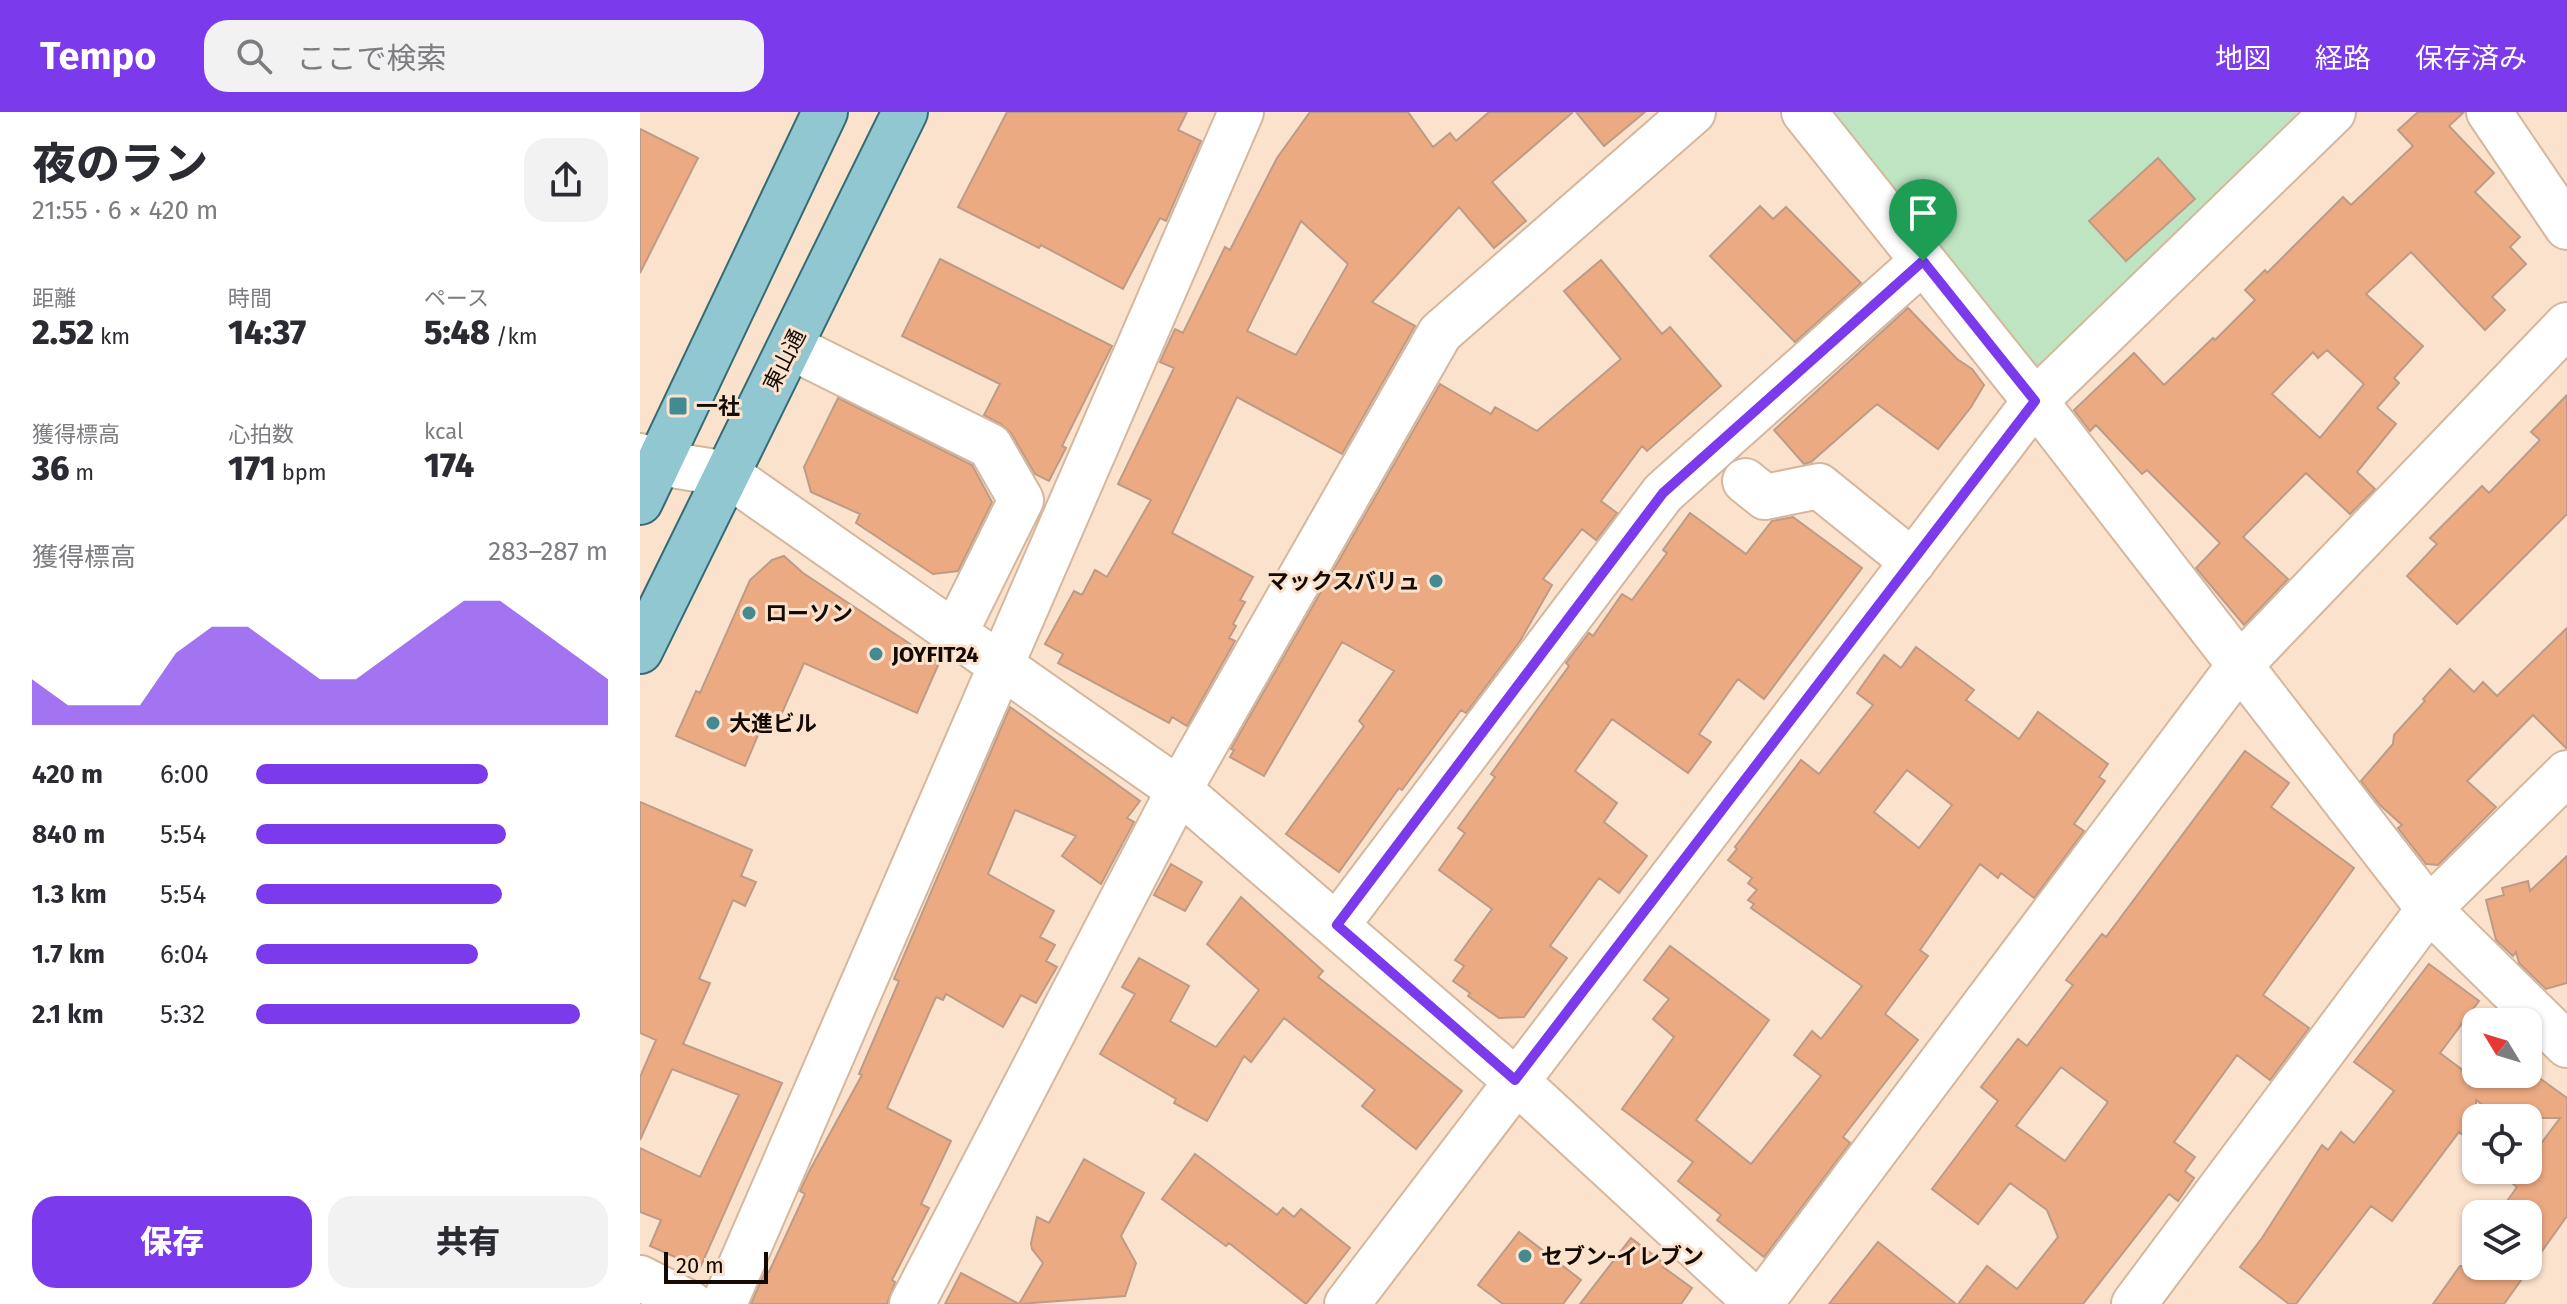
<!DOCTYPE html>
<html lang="ja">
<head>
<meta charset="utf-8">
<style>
  :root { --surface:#fff; --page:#f2f2f3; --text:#2b2b33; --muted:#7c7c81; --accent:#7c3aed }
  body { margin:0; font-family:"Fira Sans","Noto Sans JP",sans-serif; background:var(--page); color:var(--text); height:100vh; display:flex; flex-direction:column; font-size:30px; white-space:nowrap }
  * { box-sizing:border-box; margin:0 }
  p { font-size:26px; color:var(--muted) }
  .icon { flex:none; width:44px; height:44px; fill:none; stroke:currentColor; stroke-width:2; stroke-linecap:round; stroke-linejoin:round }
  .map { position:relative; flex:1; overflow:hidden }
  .panel { display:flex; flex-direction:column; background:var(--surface); width:640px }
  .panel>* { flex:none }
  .needle { width:52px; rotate:308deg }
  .buttons { position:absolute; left:1822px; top:896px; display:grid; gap:16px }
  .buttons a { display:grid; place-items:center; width:80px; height:80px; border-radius:16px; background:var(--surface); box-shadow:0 2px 6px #0004; font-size:40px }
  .scale { position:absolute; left:24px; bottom:20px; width:104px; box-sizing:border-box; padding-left:8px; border:4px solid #140a03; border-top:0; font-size:22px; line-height:28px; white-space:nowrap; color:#140a03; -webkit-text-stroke:6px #fbe2cd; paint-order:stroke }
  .pin { position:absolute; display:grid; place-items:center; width:68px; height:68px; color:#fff; margin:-82px -34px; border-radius:50% 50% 50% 0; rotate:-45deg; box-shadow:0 0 8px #0007 }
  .pin .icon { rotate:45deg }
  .round { display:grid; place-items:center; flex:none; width:84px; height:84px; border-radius:24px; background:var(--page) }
  .head { display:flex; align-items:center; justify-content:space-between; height:136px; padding:0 32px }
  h1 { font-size:44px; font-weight:800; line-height:60px }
  .stats { display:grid; grid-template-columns:repeat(3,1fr); gap:12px; height:136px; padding:8px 32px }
  .stats div { display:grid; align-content:center }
  .stats b { font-size:34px; font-weight:800 }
  .stats small { font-size:22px; font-weight:400 }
  .stats p { font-size:22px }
  .chart { height:224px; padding:16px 32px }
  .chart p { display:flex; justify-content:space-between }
  .chart svg { width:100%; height:144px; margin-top:8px; fill:var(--accent); opacity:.7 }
  .primary-button { display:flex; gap:16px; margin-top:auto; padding:16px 32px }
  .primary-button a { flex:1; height:92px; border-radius:24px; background:var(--accent); color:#fff; font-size:32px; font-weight:800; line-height:92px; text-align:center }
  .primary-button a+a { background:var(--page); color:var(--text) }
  ul { padding:0 32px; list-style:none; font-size:26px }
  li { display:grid; grid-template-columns:128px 96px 1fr; align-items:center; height:60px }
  li i { height:20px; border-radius:10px; background:var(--accent) }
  header { display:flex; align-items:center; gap:48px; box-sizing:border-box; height:112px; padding:0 40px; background:var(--accent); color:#fff }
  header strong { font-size:38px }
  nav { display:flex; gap:44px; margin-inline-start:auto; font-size:28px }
  .search { width:560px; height:72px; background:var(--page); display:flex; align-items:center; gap:20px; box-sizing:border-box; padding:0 28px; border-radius:24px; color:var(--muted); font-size:30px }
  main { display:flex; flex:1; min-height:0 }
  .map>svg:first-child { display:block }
</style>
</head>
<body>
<header>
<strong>Tempo</strong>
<div class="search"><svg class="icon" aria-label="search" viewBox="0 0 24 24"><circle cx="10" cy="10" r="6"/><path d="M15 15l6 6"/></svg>ここで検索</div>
<nav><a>地図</a><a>経路</a><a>保存済み</a></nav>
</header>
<main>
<section class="panel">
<div class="head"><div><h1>夜のラン</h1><p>21:55 · 6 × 420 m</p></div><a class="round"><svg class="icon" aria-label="share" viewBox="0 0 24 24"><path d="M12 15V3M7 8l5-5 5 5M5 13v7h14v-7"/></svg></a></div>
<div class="stats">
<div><p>距離</p><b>2.52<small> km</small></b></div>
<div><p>時間</p><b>14:37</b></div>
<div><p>ペース</p><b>5:48<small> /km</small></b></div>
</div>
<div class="stats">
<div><p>獲得標高</p><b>36<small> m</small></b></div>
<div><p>心拍数</p><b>171<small> bpm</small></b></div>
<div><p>kcal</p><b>174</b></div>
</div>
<div class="chart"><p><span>獲得標高</span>283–287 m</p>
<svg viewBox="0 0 160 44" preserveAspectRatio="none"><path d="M0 44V30L10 38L20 38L30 38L40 22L50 14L60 14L70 22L80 30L90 30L100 22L110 14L120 6L130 6L140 14L150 22L160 30V44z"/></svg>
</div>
<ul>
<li><b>420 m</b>6:00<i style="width:66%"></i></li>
<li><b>840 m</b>5:54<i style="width:71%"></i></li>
<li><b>1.3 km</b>5:54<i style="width:70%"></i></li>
<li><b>1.7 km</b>6:04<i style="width:63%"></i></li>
<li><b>2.1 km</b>5:32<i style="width:92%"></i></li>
</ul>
<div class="primary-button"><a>保存</a><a>共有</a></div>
</section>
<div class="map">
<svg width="1927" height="1192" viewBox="0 0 1927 1192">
  <rect width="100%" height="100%" fill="#fbe2cd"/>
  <path fill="#bfe4c2" d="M1186 0H1660L1399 256 1384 254Z"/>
  <path fill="#ecaa82" stroke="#bd9b87" stroke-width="2" fill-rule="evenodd" d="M367 0H547L538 18 561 29 526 109 520 106 483 177 401 133 399 136 318 95Z
    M670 0H768L793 35 810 21 816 29 849 0H933L852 70 886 109 854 136 819 95 732 190 775 214 702 342 597 285 532 421 613 465 600 488 605 490 593 512 596 514 589 526 595 529 547 614 532 605 529 611 418 551 423 542 405 532 434 479 442 483 455 458 467 465 511 388 478 372 534 256 520 250 535 217 543 221 585 135 590 138 637 46ZM661 109 708 152 656 243 607 219Z
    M936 0H1005L964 34Z
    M1778 0H1824L1809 14 1854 61 1835 80 1880 125 1870 135 1886 152 1852 185 1865 198 1845 218 1771 140 1726 182 1783 234 1754 266 1759 271 1737 296 1756 312 1717 360 1735 377 1710 402 1666 361 1603 425 1648 467 1604 513 1556 456 1580 431 1507 358 1502 362 1456 313 1450 319 1434 298 1494 241 1524 273 1573 226 1575 228 1615 188 1605 178 1625 158 1627 161 1703 85 1711 93 1773 34 1758 18ZM1687 238 1724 272 1680 326 1632 282 1673 240 1678 246Z
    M0 17 58 46 0 161Z
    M1518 46 1555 87 1486 149 1449 109Z
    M1120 94 1133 107 1146 95 1221 171 1155 230 1070 144Z
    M300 147 472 234 422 334 426 336 409 369 395 362 371 321 361 312 344 303 360 272 262 224Z
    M961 148 1022 222 1030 215 1081 274 1007 339 1002 334 961 389 977 401 956 428 942 417 903 467 912 473 880 529 826 601 821 598 762 678 759 676 699 760 646 722 724 614 719 609 754 559 702 530 624 664 590 645 594 638 591 637 800 272 851 302 855 295 897 319 981 247 924 179Z
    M1268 196 1317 247 1332 257 1344 273 1331 295 1298 337 1237 292 1171 350 1164 352 1134 318Z
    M1927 283V402L1817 512 1767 464 1797 432 1790 426 1842 374 1849 381 1900 328 1891 320Z
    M198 286 332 353 352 390 318 459 293 462 216 411 220 402 171 380 164 355Z
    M1050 401 1106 442 1132 409 1153 405 1222 456 1124 587 1098 567 1059 622 1071 630 1048 661 972 607 935 659 977 691 964 710 1007 744 979 781 959 766 910 834 927 846 884 905 859 906 828 884 830 881 813 869 824 854 815 848 852 797 799 758 825 721 818 716 855 665 851 662 929 554 926 551 949 521 953 524 982 482 992 488 1027 441 1023 438Z
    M144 444 163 461 299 551 277 601 164 551 138 610 126 604 105 654 36 624 56 579 60 581 110 468 132 448Z
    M1927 516V637L1893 603 1827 669 1856 695 1798 753 1786 752 1758 716 1762 713 1740 693 1721 669 1753 632 1754 623 1785 589 1783 587 1810 557 1834 580 1843 570 1857 584Z
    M1276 535 1334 578 1326 588 1379 627 1398 600 1468 652 1459 665 1465 669 1434 712 1444 719 1394 786 1361 761 1358 766 1340 752 1280 838 1288 844 1245 902 1278 928 1203 1025 1210 1031 1124 1145 1077 1108 1081 1103 1038 1069 1053 1050 982 997 1034 925 1013 907 1029 887 1004 868 1030 834 1129 908 1056 1008 1111 1052 1181 964 1154 943 1172 919 1181 927 1222 874 1111 796 1114 792 1108 788 1117 778 1108 771 1112 766 1088 748 1097 737 1095 735 1161 648 1179 662 1233 593 1217 581 1244 543 1261 556ZM1267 658 1312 693 1279 736 1234 700Z
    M370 595 500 689 487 706 494 710 461 772 422 744 436 724 375 698 348 762 414 799 400 825 415 833 406 849 417 855 396 891 381 883 363 915 306 882 303 888 296 885 247 996 311 1029 281 1092 289 1096 252 1168 255 1170 247 1192H111L126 1158 129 1160 165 1082 160 1079 170 1058 222 963 219 962 259 869 254 867Z
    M1605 639 1649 671 1631 695 1714 756 1623 883 1669 916 1630 968 1597 943 1534 1030 1555 1045 1545 1059 1554 1066 1538 1089 1529 1082 1443 1192H1318L1347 1154 1377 1177 1418 1125 1407 1098 1370 1071 1338 1112 1292 1077 1358 989 1341 975 1378 927 1387 934 1433 873 1426 868 1462 822 1466 825ZM1421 955 1468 990 1425 1049 1376 1014Z
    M0 690 112 738 101 764 116 770 105 794 93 788 59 867 70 871 43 932 142 971 60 1156 10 1134 21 1108 0 1100V1036L60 1065 99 983 32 957 0 1028V965L16 928 0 921Z
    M1927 744V871L1906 877 1879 851 1876 840 1873 844 1856 828 1846 788 1864 783 1862 776 1888 769 1890 779Z
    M531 752 562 770 545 799 514 783Z
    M601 785 683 859 678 865 822 979 776 1037 722 994 735 978 644 906 611 950 604 944 567 1009 534 991 536 987 460 942 495 882 482 875 499 846 549 874 530 909 576 935 619 878 567 832Z
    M1789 852 1839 889 1800 941 1828 962H1894L1927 986V1104L1864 1192H1793L1820 1154H1888V1102H1858L1877 1075 1872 1071 1881 1058H1888V1049L1920 1006H1860L1836 988V1033L1819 1020 1752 1109 1731 1094 1656 1192H1649L1600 1155 1622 1126 1682 1033 1688 1038 1701 1020 1714 1031 1754 979 1714 950Z
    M555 1042 637 1103 643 1096 654 1105 661 1097 710 1136 666 1192 589 1131 586 1134 522 1087Z
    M444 1047 504 1081 481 1124 496 1151 485 1184 379 1192 403 1151 392 1137 391 1131 397 1105 409 1111Z
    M879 1120 941 1168 923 1192H863L838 1173Z
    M991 1126 1025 1152 1023 1155 1052 1176 1041 1192H940Z
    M1238 1130 1316 1192H1189Z
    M321 1161 379 1192H305Z"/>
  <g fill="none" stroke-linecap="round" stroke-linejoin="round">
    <defs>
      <path id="minor" d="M1164 0 1395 289 1789 797 1927 933
        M1849 0 1927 115
        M151 235 350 334 381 388 315 521
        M0 344 20 351 87 362 539 678 875 968 1118 1192
        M1105 369 1125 385 1179 374 1273 450
        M697 813 1023 381 1283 149
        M0 1166 51 1192
        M84 1192 601 0
        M272 1192 539 678 800 221 1053 0
        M707 1192 1395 289 1693 0
        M1120 1192 1599 554 1927 213
        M1494 1192 1789 797 1927 661"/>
      <path id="major" d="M0 390 185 0
        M0 539 265 0"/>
    </defs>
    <use href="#minor" stroke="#d5b79d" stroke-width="48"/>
    <use href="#major" stroke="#356c73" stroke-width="48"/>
    <use href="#minor" stroke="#fff" stroke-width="44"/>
    <use href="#major" stroke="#91c7d0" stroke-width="44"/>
  </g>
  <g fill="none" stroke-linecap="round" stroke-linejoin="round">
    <defs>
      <path id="route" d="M1283 149 1395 289 875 968 697 813 1023 381Z"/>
    </defs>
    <use href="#route" stroke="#fff" stroke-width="16"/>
    <use href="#route" stroke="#7c3aed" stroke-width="10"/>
  </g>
  <g fill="#438b90" stroke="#fbe2cd" stroke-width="3">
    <rect x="28" y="284" width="20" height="20" rx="4"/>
    <circle cx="796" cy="469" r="8"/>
    <circle cx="109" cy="501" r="8"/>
    <circle cx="236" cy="542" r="8"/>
    <circle cx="73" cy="611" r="8"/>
    <circle cx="885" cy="1144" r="8"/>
  </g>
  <g text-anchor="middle" stroke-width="6" stroke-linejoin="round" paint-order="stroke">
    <g font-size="22" fill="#140a03" stroke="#fbe2cd">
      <text transform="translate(144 248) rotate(-63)" y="8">東山通</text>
    </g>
    <g font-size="22" font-weight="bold" fill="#140a03" stroke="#fbe2cd" text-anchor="start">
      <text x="56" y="302">一社</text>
      <text x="780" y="477" text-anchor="end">マックスバリュ</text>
      <text x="125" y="509">ローソン</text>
      <text x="252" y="550">JOYFIT24</text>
      <text x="89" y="619">大進ビル</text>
      <text x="901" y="1152">セブン-イレブン</text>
    </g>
  </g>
</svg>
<div class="buttons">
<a><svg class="needle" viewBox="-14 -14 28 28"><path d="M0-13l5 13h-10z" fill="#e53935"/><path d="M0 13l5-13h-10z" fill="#7c7c81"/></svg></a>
<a><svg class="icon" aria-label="locate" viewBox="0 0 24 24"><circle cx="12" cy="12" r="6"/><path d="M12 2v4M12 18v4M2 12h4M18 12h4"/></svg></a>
<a><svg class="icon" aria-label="layers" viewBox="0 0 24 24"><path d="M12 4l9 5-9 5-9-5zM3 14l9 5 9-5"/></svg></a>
</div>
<div class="scale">20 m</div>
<div class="pin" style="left:1283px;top:149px;background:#1e9e55"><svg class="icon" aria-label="arrive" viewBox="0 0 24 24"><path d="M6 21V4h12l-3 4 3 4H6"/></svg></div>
</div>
</main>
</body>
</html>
